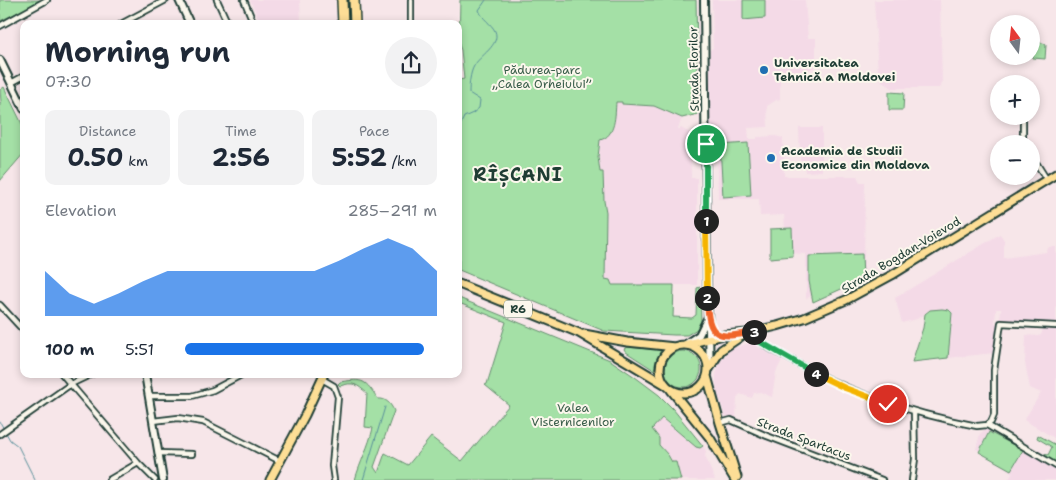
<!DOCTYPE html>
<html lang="en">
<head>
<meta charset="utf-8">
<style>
  :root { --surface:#fff; --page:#f2f2f3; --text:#1f2937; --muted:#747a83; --accent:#1a73e8 }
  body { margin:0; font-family:"Shantell Sans",sans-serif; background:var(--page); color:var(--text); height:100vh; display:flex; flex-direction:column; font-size:19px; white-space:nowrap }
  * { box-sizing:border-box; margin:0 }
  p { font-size:16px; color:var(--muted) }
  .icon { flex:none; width:28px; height:28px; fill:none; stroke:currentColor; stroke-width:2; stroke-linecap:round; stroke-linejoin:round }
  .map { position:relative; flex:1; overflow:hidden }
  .sheet { position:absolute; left:20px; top:20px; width:442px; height:358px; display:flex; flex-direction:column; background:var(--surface); border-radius:10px; box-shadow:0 2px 8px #0003 }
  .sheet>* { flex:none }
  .needle { width:32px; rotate:345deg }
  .tools { position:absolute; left:990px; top:15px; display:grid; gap:10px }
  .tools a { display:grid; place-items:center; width:50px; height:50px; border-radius:50%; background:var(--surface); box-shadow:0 2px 8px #0003; font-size:25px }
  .pin { position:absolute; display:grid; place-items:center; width:42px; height:42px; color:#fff; margin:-21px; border:2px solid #fff; border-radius:50%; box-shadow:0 1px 5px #0007 }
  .km { position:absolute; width:25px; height:25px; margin:-12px; border-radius:50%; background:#222; color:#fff; font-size:14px; line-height:25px; text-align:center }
  .round { display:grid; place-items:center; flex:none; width:52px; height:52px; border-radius:26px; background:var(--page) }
  .overview { display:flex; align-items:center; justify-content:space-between; height:85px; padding:0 25px }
  h1 { font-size:28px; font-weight:700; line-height:38px }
  .stats { display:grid; grid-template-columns:repeat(3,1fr); gap:8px; height:85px; padding:5px 25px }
  .stats div { display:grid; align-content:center; border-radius:10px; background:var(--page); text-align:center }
  .stats b { font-size:25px; font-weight:700 }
  .stats small { font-size:14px; font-weight:400 }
  .stats p { font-size:14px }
  .chart { height:140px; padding:10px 25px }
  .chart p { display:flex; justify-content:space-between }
  .chart svg { width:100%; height:90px; margin-top:5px; fill:var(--accent); opacity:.7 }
  ul { padding:0 25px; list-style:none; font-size:16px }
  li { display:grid; grid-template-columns:80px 60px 1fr; align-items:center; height:38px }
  li i { height:12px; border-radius:6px; background:var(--accent) }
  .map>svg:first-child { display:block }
</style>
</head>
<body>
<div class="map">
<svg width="1056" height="480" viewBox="0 0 1056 480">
  <rect width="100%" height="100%" fill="#f7e6e9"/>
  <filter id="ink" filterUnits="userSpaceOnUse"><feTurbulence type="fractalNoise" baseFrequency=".02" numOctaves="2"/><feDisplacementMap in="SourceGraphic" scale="10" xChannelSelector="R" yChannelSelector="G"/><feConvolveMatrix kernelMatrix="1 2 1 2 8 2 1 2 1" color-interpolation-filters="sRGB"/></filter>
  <g filter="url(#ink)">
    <path fill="#f4dae7" d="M250 0H300L301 24H261Z
      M712 0H805L808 38H816V66L807 71V77L780 78V99L776 100 767 106 768 127 748 128 749 139H757V137L775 136 783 138 784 176H857L860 182H865L864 271 836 286 806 298V254L772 252 785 230 784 215 760 216 759 199H718L717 138 710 134V50L713 48Z
      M874 0H940L942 83 939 88H892L882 81 878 73Z
      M616 102H622V104L654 106 682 118 678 129H680L681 128 690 133 691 178H697V285H612L605 280 606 212 604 201 603 172H600L598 157 600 140 614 126Z
      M799 128H822V171L805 172 804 161H800Z
      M1000 234 1004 240V258L1046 252 1049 247H1056V322L1000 321 1001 309H996L995 323 1000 324 994 353 948 358 952 312 930 310 917 319 902 323 895 298Z
      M1043 329H1056V439L1024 420 1041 393 1030 388 1025 363 1026 335 1038 336 1041 335Z
      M757 341 783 358 776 372 772 397 760 392 754 393 752 398 740 394 737 398 736 418 725 416 716 388V375L719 364 730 349Z
      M661 418 696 447 703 446 706 451 705 456 715 480H681L677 469 668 455 659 444 652 429Z
      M985 429 992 430 1056 467V480H1008L1013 473 976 449 980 434Z"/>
    <path fill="#a4e0a6" stroke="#628e6d" d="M0 0H43L0 21Z
      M460 0H696L698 114 682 118 654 106 622 104V102H616C615 115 616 136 600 140L598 157 600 172H603L604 201 606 212 605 279 610 280 612 285H674L673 317 692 318 696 315 697 288 700 287 701 321 697 329 687 335H674L604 331 459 270V80L464 79 461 50 459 45Z
      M743 0H765V18L743 20Z
      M1034 42 1043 43 1046 45 1045 59 1033 58Z
      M4 87 24 128V153L0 181V103L1 102 0 90Z
      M889 92 904 93 903 110H889Z
      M748 143 751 195 723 197 720 145Z
      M792 228 793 256 770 258V229Z
      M862 254 863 279 813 302 809 281V256Z
      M459 298 610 360 635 377 659 395 673 409 703 446 700 448 696 447 662 418 652 429 659 438V445L668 455 672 462H676L681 480H355C360 462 369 446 373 428L365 427 367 393C357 385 354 381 340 386L338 384 340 382C364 378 365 380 378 399 386 398 391 404 394 411L374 467 378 473 385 453 408 465 431 437 462 461 509 405 485 385 487 384 506 322 459 303Z
      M942 309 949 310 952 313 948 358 912 362 923 328 925 314 930 310Z
      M627 347 661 350 656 360 654 370 626 352 624 349Z
      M665 369a18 18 0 1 1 36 0a18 18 0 1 1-36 0Z
      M989 432 1023 450 1011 470 979 452Z
      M1038 435 1056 445V464L1043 457 1044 454 1048 455 1052 447 1037 438Z"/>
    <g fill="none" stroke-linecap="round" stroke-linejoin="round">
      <path stroke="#59909b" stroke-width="1" d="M459 128 464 117 473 113 479 108 480 100 469 93C469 85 470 73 474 66 479 56 501 45 495 31 491 23 482 19 479 10L486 0
        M0 422 10 440 18 446 35 480
        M363 480 385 407"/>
      <defs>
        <path id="street" d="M217 0 228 24
          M244 0 254 24
          M411 0V24
          M121 24 166 0
          M0 26 47 0
          M11 83 24 76
          M1023 144V121
          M1031 160 1037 164 1047 180
          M0 305 24 331
          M754 332C759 345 774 350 786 357 845 392 909 413 977 426L987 425 1056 466
          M62 374 138 463 155 480
          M322 379 334 386 338 397 332 466 334 480
          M149 396H192L213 390 243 374
          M153 421 178 418 203 422 280 461
          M720 423 731 420 767 436 882 480
          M987 425 991 422 994 415V370L1001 323 1056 326
          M0 434 71 384 92 374
          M158 453 192 454
          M109 480 138 463
          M912 480 915 459 914 412"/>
        <path id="secondary" d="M179 0 190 24
          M704 0C705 94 706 188 707 282 707 311 711 340 709 369
          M0 60 24 109
          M687 343 699 335 707 319
          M145 374 163 480"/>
        <path id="primary" d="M459 284 579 333 666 385
          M584 334 627 342 675 347
          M684 345 724 335 747 333 777 326 804 318 846 300 892 275 1056 174
          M660 369a24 24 0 1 1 48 0a24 24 0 1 1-48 0Z
          M709 369 721 350 743 335
          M707 376 720 423 737 477
          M671 390 710 438 735 480
          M270 480 305 415 324 374"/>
        <path id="highway" d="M342 0 343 24
          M354 0 355 24"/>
      </defs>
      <use href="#street" stroke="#1f3d34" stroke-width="8"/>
      <use href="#secondary" stroke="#1f3d34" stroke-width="10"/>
      <use href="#primary" stroke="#1f3d34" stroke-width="11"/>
      <use href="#highway" stroke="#1f3d34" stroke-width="12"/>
      <use href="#street" stroke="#fbf7ec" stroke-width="4.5"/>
      <use href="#secondary" stroke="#fbf7ec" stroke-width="6"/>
      <use href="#primary" stroke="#fdde96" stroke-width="7"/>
      <use href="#highway" stroke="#fdde96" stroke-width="9"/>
    </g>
  </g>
  <g fill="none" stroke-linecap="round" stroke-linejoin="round" filter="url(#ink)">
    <defs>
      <path id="split-1" d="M706 221V144"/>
      <path id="split-2" d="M706 221 707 298"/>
      <path id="split-3" d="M707 298C708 339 717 339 754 332"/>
      <path id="split-4" d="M754 332 757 340 816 374"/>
      <path id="split-5" d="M816 374 845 388 888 404"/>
    </defs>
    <use href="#split-1" stroke="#fff" stroke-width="10"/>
    <use href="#split-2" stroke="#fff" stroke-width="10"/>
    <use href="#split-3" stroke="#fff" stroke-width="10"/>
    <use href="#split-4" stroke="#fff" stroke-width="10"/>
    <use href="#split-5" stroke="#fff" stroke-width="10"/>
    <use href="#split-1" stroke="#22a559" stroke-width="6"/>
    <use href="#split-2" stroke="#f5b400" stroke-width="6"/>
    <use href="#split-3" stroke="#f0652b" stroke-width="6"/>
    <use href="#split-4" stroke="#22a559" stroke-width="6"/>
    <use href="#split-5" stroke="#f5b400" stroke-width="6"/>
  </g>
  <g fill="#1f6fb2" stroke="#fbf7ec" stroke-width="2">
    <circle cx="764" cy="70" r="5"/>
    <circle cx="771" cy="158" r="5"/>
  </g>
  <g text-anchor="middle" stroke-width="4" stroke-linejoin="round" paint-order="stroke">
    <rect fill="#fbf7ec" stroke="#61756b" stroke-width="1" x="504" y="300.5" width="28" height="17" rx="4"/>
    <g font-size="11" font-weight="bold" fill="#1f3d34">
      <text x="518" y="313">R6</text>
    </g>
    <g font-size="12" font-weight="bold" fill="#1f3d34" stroke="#fbf7ec" text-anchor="start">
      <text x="774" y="67">Universitatea<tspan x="774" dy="14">Tehnică a Moldovei</tspan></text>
      <text x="781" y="155">Academia de Studii<tspan x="781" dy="14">Economice din Moldova</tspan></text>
    </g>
    <g font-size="12" fill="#1f3d34" stroke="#fbf7ec">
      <text transform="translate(694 69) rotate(-91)" y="4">Strada Florilor</text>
      <text transform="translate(901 255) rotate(-31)" y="4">Strada Bogdan-Voievod</text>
      <text transform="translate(804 439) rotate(21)" y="4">Strada Spartacus</text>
    </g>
    <g font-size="12" fill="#3a5e4b" stroke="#fbf7ec">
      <text x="542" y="74">Pădurea-parc<tspan x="542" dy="14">„Calea Orheiului”</tspan></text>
      <text x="573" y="412">Valea<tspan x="573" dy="14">Visternicenilor</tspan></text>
    </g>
    <g font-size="18" font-weight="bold" letter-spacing="1" fill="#1f3d34" stroke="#fbf7ec">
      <text x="518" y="181">RÎȘCANI</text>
    </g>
  </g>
</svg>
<div class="tools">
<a><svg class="needle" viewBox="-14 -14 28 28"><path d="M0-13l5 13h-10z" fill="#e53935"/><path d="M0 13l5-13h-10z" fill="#747a83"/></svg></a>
<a>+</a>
<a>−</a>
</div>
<div class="pin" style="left:706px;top:144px;background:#1e9e55"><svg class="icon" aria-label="arrive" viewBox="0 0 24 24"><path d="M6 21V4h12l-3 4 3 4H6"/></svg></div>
<div class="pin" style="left:888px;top:404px;background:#d93025"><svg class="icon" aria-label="check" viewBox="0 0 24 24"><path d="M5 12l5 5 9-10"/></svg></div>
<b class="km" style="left:706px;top:221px">1</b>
<b class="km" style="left:707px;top:298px">2</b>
<b class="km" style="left:754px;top:332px">3</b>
<b class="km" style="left:816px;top:374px">4</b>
<section class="sheet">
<div class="overview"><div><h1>Morning run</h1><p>07:30</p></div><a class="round"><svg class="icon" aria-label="share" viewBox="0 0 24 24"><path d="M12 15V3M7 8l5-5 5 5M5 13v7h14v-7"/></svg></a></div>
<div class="stats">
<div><p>Distance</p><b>0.50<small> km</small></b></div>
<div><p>Time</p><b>2:56</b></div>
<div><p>Pace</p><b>5:52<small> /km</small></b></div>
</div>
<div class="chart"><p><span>Elevation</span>285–291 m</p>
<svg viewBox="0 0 160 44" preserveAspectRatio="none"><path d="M0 44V22L10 33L20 38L30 33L40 27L50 22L60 22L70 22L80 22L90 22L100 22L110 22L120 17L130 11L140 6L150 11L160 22V44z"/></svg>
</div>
<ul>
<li><b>100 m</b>5:51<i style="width:95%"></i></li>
</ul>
</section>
</div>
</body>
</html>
